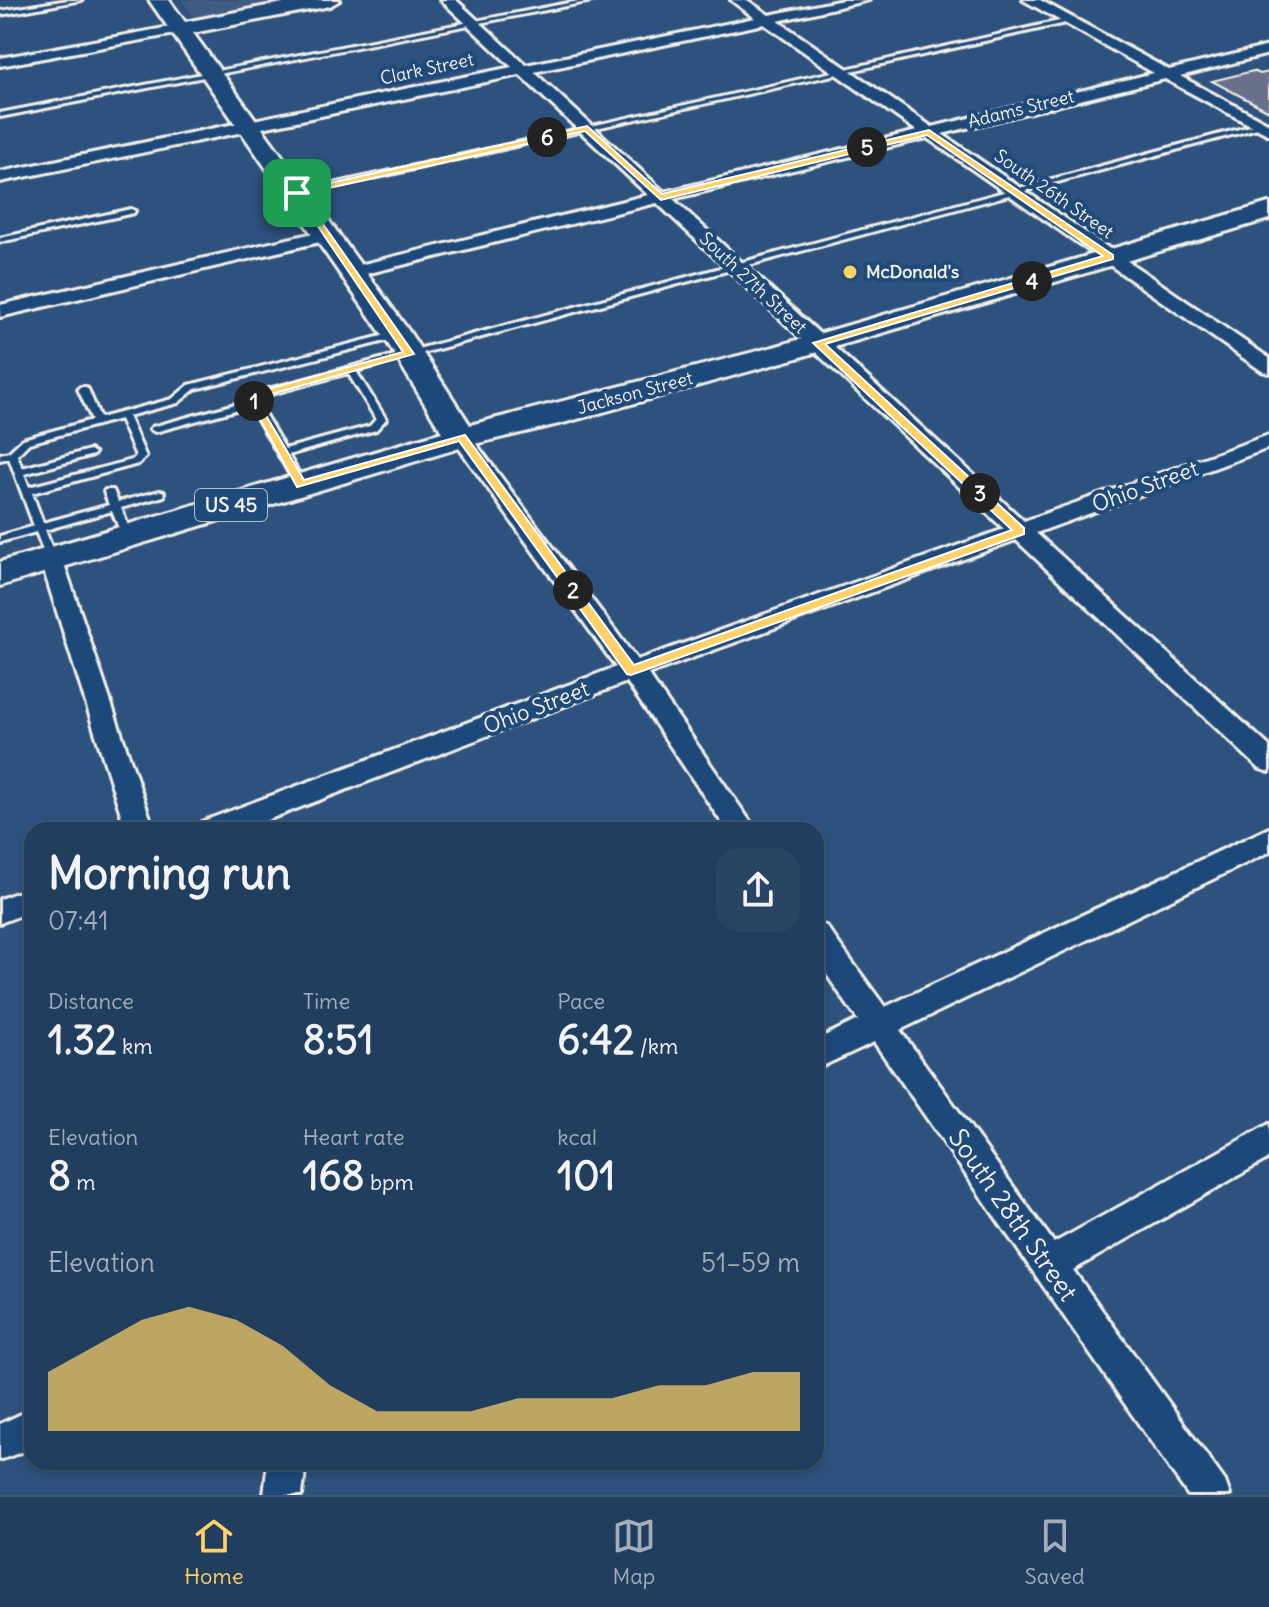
<!DOCTYPE html>
<html lang="en">
<head>
<meta charset="utf-8">
<style>
  :root { --surface:#223e5e; --page:#2a4564; --text:#f1f3f6; --muted:#a2aebc; --line:#3f5773; --accent:#ffd166 }
  body { margin:0; font-family:Delius,sans-serif; background:var(--page); color:var(--text); height:100vh; display:flex; flex-direction:column; font-size:30px; white-space:nowrap }
  * { box-sizing:border-box; margin:0 }
  p { font-size:26px; color:var(--muted) }
  .icon { flex:none; width:44px; height:44px; fill:none; stroke:currentColor; stroke-width:2; stroke-linecap:round; stroke-linejoin:round }
  .map { position:relative; flex:1; overflow:hidden }
  .drawer { position:absolute; left:24px; top:822px; width:800px; height:648px; display:flex; flex-direction:column; background:var(--surface); border-radius:24px; box-shadow:0 4px 12px #0003,0 0 0 2px var(--line) }
  .drawer>* { flex:none }
  .pin { position:absolute; display:grid; place-items:center; width:68px; height:68px; color:#fff; margin:-34px; border-radius:16px; box-shadow:0 4px 12px #0006 }
  .km { position:absolute; width:40px; height:40px; margin:-20px; border-radius:50%; background:#222; color:#fff; font-size:22px; line-height:40px; text-align:center }
  .round { display:grid; place-items:center; flex:none; width:84px; height:84px; border-radius:24px; background:var(--page) }
  .summary { display:flex; align-items:center; justify-content:space-between; height:136px; padding:0 24px }
  h1 { font-size:44px; font-weight:700; line-height:60px }
  .stats { display:grid; grid-template-columns:repeat(3,1fr); gap:12px; height:136px; padding:8px 24px }
  .stats div { display:grid; align-content:center }
  .stats b { font-size:40px; font-weight:700 }
  .stats small { font-size:22px; font-weight:400 }
  .stats p { font-size:22px }
  .chart { height:224px; padding:16px 24px }
  .chart p { display:flex; justify-content:space-between }
  .chart svg { width:100%; height:144px; margin-top:8px; fill:var(--accent); opacity:.7 }
  .menu { display:flex; justify-content:space-around; align-items:center; height:112px; border-top:2px solid var(--line); background:var(--surface); font-size:22px; color:var(--muted) }
  .menu a { display:grid; justify-items:center; gap:4px }
  .menu .active { color:var(--accent) }
  .map>svg:first-child { display:block }
</style>
</head>
<body>
<div class="map">
<svg width="1269" height="1495" viewBox="0 0 1269 1495">
  <rect width="100%" height="100%" fill="#2e527e"/>
  <filter id="ink" filterUnits="userSpaceOnUse"><feTurbulence type="fractalNoise" baseFrequency=".0125" numOctaves="2"/><feDisplacementMap in="SourceGraphic" scale="16" xChannelSelector="R" yChannelSelector="G"/><feConvolveMatrix kernelMatrix="1 2 1 2 8 2 1 2 1" color-interpolation-filters="sRGB"/></filter>
  <g filter="url(#ink)">
    <path fill="#3f5b82" d="M182 0H291L195 18Z"/>
    <path fill="#68708c" stroke="#f4f1e8" stroke-width="2" d="M1253 71 1260 74 1269 72V111L1212 81Z"/>
    <g fill="none" stroke-linecap="round" stroke-linejoin="round">
      <defs>
        <path id="lane" d="M68 0H82L0 15V11Z
          M584 0H597L0 117V113Z
          M1068 19 1070 20V22L297 195 293 193Z
          M1258 124 1265 126 356 371 386 419 376 430 288 455 306 485 305 487H297L296 485 250 406 155 432 150 429 152 427 250 400 261 391ZM348 373 376 419 370 426 285 449 258 403 267 395Z
          M131 209 135 211 134 213 0 242V238Z
          M398 332 402 335 401 337 195 389 178 403 128 416 146 457 138 464 32 493 43 523 109 505 104 492 105 490H113L118 502 160 491 164 492V496L121 508 132 536 131 538H123L112 511 45 530 56 558 55 560H47L36 532 0 542V536L34 526 9 458 0 460V454L9 452 23 439 92 420 78 389 80 387H86L88 389 100 418 172 399 189 385ZM120 419 136 456 132 460 29 487 24 474 93 455 95 453 90 450 22 468 17 455 29 443Z"/>
        <path id="street" d="M441 0H456L526 65 755 18 731 0H747L769 15 843 0H869L778 21 932 127 1154 73 1023 0H1040L1169 70 1269 46V54L1180 76 1269 124V135L1165 79 942 134 1269 358V373L1262 371 927 138 673 199 1024 521 1269 435V448L1036 533 1269 746V772L1260 769 1016 540 648 674 756 830H727L627 682 241 830H197L201 822 616 667 454 441 451 437 454 433H468L637 660 1004 529 657 203 353 277 347 276 344 272 347 268 648 195 520 75 0 182V172L512 67ZM764 24 917 131 664 192 534 72Z
          M181 25 188 29 186 32 0 66V58Z
          M327 230 336 235 333 239 0 317V305Z
          M51 550 59 553 62 558 154 830H126L40 558 43 553Z
          M1269 828V852L900 1030 1054 1243 1269 1124V1158L1073 1270 1225 1481 1230 1495H1188L874 1042 816 1069V1040L858 1020 816 959V923L826 926 885 1007Z
          M32 887V911L0 923V899Z
          M32 1409V1448L0 1460V1424Z
          M268 1462H306L302 1495H264Z"/>
        <path id="primary" d="M149 0H169L185 22 298 0H340L330 6 193 33 408 330 470 425 777 346 1269 203V219L797 358 563 423 470 445 0 586V562L442 432 384 337Z"/>
      </defs>
      <use href="#lane" stroke="#f4f1e8" stroke-width="6"/>
      <use href="#street" stroke="#f4f1e8" stroke-width="6"/>
      <use href="#primary" stroke="#f4f1e8" stroke-width="6"/>
      <use href="#lane" fill="#1f4a7a" fill-rule="evenodd"/>
      <use href="#street" fill="#1f4a7a" fill-rule="evenodd"/>
      <use href="#primary" fill="#1f4a7a" fill-rule="evenodd"/>
    </g>
  </g>
  <path fill="#ffd166" stroke="#fff" stroke-width="2" fill-rule="evenodd" d="M587 126 662 194 929 130 1113 255V259L825 344 1024 528V534L631 675 627 674 459 441 297 487 249 399 261 391 403 352 294 191ZM585 131 661 200 927 135 1103 256 813 343 1012 530 634 665 465 435 304 480 258 402 268 395 414 354 302 194Z"/>
  <circle fill="#ffd166" stroke="#1f4a7a" stroke-width="3" cx="850" cy="272" r="8"/>
  <g text-anchor="middle" stroke-width="8" stroke-linejoin="round" paint-order="stroke">
    <g font-size="18" fill="#f4f1e8" stroke="#1f4a7a">
      <text transform="translate(427 69) rotate(-12)" y="6">Clark Street</text>
      <text transform="translate(1021 109) rotate(-14)" y="6">Adams Street</text>
      <text transform="translate(1054 194) rotate(35)" y="6">South 26th Street</text>
      <text transform="translate(753 283) rotate(43)" y="6">South 27th Street</text>
      <text transform="translate(635 393) rotate(-15)" y="6">Jackson Street</text>
    </g>
    <g font-size="18" font-weight="bold" fill="#f4f1e8" stroke="#1f4a7a" text-anchor="start">
      <text x="866" y="278">McDonald's</text>
    </g>
    <rect fill="#1f4a7a" stroke="#b4bfc7" stroke-width="2" x="195" y="489" width="72" height="32" rx="6"/>
    <g font-size="20" font-weight="bold" fill="#f4f1e8">
      <text x="231" y="512">US 45</text>
    </g>
    <g font-size="22" fill="#f4f1e8" stroke="#1f4a7a">
      <text transform="translate(1145 486) rotate(-20)" y="8">Ohio Street</text>
      <text transform="translate(536 707) rotate(-21)" y="8">Ohio Street</text>
    </g>
    <g font-size="26" fill="#f4f1e8" stroke="#1f4a7a">
      <text transform="translate(1013 1215) rotate(55)" y="9">South 28th Street</text>
    </g>
  </g>
</svg>
<div class="pin" style="left:297px;top:193px;background:#1e9e55"><svg class="icon" aria-label="arrive" viewBox="0 0 24 24"><path d="M6 21V4h12l-3 4 3 4H6"/></svg></div>
<b class="km" style="left:254px;top:401px">1</b>
<b class="km" style="left:573px;top:590px">2</b>
<b class="km" style="left:980px;top:493px">3</b>
<b class="km" style="left:1032px;top:281px">4</b>
<b class="km" style="left:867px;top:147px">5</b>
<b class="km" style="left:547px;top:137px">6</b>
<section class="drawer">
<div class="summary"><div><h1>Morning run</h1><p>07:41</p></div><a class="round"><svg class="icon" aria-label="share" viewBox="0 0 24 24"><path d="M12 15V3M7 8l5-5 5 5M5 13v7h14v-7"/></svg></a></div>
<div class="stats">
<div><p>Distance</p><b>1.32<small> km</small></b></div>
<div><p>Time</p><b>8:51</b></div>
<div><p>Pace</p><b>6:42<small> /km</small></b></div>
</div>
<div class="stats">
<div><p>Elevation</p><b>8<small> m</small></b></div>
<div><p>Heart rate</p><b>168<small> bpm</small></b></div>
<div><p>kcal</p><b>101</b></div>
</div>
<div class="chart"><p><span>Elevation</span>51–59 m</p>
<svg viewBox="0 0 160 44" preserveAspectRatio="none"><path d="M0 44V26L10 18L20 10L30 6L40 10L50 18L60 30L70 38L80 38L90 38L100 34L110 34L120 34L130 30L140 30L150 26L160 26V44z"/></svg>
</div>
</section>
</div>
<nav class="menu">
<a class="active"><svg class="icon" aria-label="home" viewBox="0 0 24 24"><path d="M3 11l9-7 9 7M6 9v11h12V9"/></svg>Home</a>
<a><svg class="icon" aria-label="map" viewBox="0 0 24 24"><path d="M3 6l6-2 6 2 6-2v14l-6 2-6-2-6 2zM9 4v14M15 6v14"/></svg>Map</a>
<a><svg class="icon" aria-label="saved" viewBox="0 0 24 24"><path d="M7 4h10v16l-5-4-5 4z"/></svg>Saved</a>
</nav>
</body>
</html>
